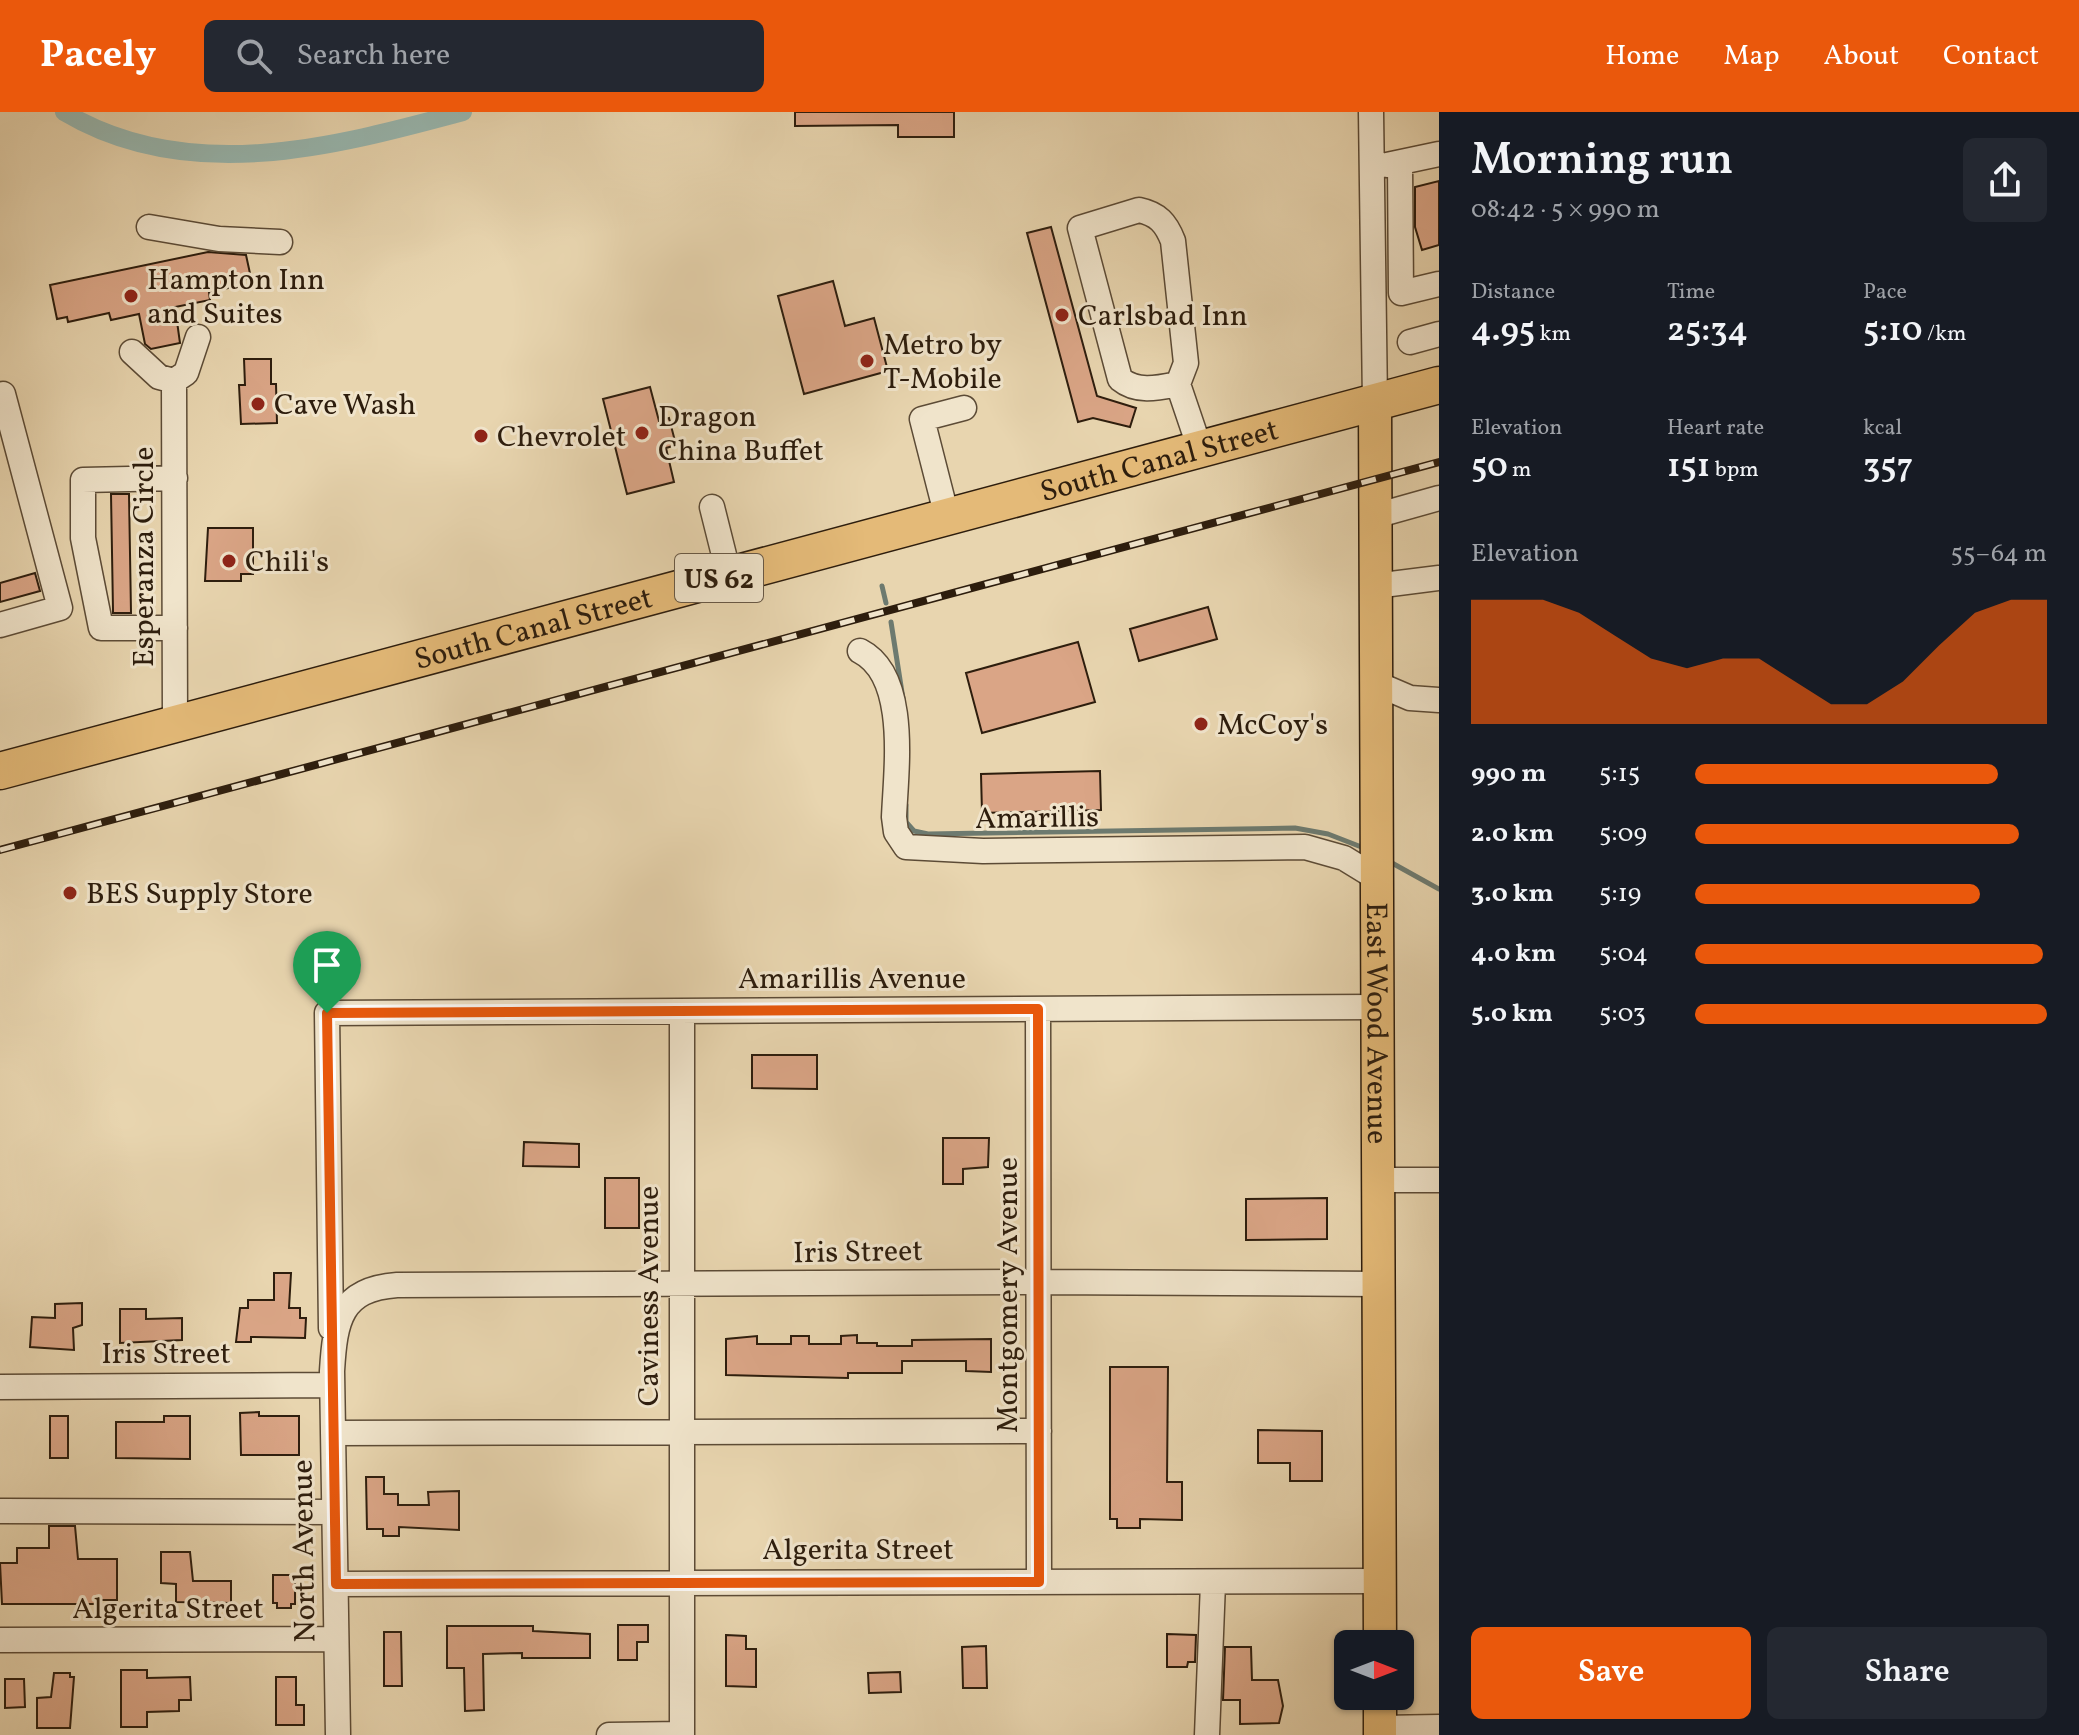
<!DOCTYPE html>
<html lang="en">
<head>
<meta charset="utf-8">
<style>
  :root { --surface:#171b24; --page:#242831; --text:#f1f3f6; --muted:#9ea1a6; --accent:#ea580c }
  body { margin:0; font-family:Vollkorn,serif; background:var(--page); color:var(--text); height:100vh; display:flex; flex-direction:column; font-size:30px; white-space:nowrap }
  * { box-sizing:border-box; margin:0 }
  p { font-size:26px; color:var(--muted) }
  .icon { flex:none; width:44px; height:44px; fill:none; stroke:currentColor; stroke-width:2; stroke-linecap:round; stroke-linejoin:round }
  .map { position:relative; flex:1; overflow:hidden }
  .drawer { display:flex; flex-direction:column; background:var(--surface); width:640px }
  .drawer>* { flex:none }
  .needle { width:52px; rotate:90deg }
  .buttons { position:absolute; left:1334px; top:1518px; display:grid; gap:16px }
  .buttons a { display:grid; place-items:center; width:80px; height:80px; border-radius:12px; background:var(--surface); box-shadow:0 2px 6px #0004; font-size:40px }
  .pin { position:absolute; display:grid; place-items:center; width:68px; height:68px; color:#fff; margin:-82px -34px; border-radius:50% 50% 50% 0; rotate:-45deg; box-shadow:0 0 8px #0007 }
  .pin .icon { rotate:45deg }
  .round { display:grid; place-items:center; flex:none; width:84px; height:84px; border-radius:12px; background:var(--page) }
  .overview { display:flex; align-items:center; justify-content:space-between; height:136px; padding:0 32px }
  h1 { font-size:44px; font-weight:600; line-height:60px }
  .metrics { display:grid; grid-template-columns:repeat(3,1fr); gap:12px; height:136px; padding:8px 32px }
  .metrics div { display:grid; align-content:center }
  .metrics b { font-size:34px; font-weight:600 }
  .metrics small { font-size:22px; font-weight:400 }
  .metrics p { font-size:22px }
  .chart { height:224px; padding:16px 32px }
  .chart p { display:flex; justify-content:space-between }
  .chart svg { width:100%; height:144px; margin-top:8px; fill:var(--accent); opacity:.7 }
  .button { display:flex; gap:16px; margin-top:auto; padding:16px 32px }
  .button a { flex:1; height:92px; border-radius:12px; background:var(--accent); color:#fff; font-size:32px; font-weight:600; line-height:92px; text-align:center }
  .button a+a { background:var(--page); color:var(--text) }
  ul { padding:0 32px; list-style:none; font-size:26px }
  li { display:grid; grid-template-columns:128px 96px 1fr; align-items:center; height:60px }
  li i { height:20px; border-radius:10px; background:var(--accent) }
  header { display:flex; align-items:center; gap:48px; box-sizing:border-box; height:112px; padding:0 40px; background:var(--accent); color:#fff }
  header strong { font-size:38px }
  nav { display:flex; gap:44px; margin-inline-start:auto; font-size:28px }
  .search { width:560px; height:72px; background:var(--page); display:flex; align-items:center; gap:20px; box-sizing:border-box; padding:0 28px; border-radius:12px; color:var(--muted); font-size:30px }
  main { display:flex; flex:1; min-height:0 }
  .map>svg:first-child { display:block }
</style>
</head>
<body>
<header>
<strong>Pacely</strong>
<div class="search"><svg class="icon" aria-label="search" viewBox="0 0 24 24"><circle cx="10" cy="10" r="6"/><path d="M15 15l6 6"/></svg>Search here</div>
<nav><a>Home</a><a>Map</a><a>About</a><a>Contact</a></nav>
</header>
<main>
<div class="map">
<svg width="1439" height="1623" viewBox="0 0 1439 1623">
  <rect width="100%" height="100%" fill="#e8d5af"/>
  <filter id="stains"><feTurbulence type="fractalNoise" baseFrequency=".0025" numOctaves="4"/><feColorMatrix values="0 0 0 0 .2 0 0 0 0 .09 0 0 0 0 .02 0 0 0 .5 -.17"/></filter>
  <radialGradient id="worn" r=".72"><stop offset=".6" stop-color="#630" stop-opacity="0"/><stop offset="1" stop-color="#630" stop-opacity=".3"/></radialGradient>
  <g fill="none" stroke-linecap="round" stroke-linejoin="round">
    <path stroke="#6d7a6f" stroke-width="5" d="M882 474 886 491
      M891 510 903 587
      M906 693V710L914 719 928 722 1295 716 1328 722 1364 736
      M1392 751 1439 777"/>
    <path stroke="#98b8b1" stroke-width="18" d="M64 0C188 74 333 35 463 0"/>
  </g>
  <path fill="#daa586" stroke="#2d1d0d" stroke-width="2" d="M795 0H954V25H898V13L795 14Z
    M1439 69V133L1422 138 1415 115V75Z
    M1051 115 1097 284 1136 296 1130 315 1093 306 1078 310 1027 121Z
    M208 140 246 143 251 166 242 168 243 173 209 180 210 188 175 195 180 231 151 237 145 232 139 202 111 208 109 201 68 210 67 205 57 207 50 173Z
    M833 169 845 214 874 206 888 259 804 282 778 184Z
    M244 247H271V272H276L277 311 241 312 239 273H245Z
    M650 275 659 309 669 306 676 333 666 336 674 370 627 382 603 287Z
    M111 382H129L131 501H113V498Z
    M208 416H253V462H241V469H205Z
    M35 461 40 479 0 490V471Z
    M1208 495 1217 527 1139 549 1130 517Z
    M1078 530 1095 590 982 621 966 561Z
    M1100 659 1101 698 982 701 981 662Z
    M752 943H817V977L752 976Z
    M943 1026H989L988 1055 963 1057V1072H943Z
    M524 1030 579 1032V1055L523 1054Z
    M605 1066H639V1116H605Z
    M1327 1086V1127L1246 1128V1087Z
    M274 1161H291L289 1196H300V1206H306L305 1226 251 1225V1230H236L240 1196H248V1188H274Z
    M82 1191V1213L73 1216 74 1238 30 1235 32 1205 55 1206V1192Z
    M120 1197H146V1207L182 1206V1228L120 1231Z
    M857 1223V1231H877V1234H912V1228L991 1227V1260L966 1259V1249H902V1261H848V1266L726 1263V1227L757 1224V1232H791V1224H809V1232H841V1224Z
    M1110 1255H1168L1167 1370H1182V1408L1140 1407V1416H1117V1407H1110Z
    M259 1300V1304H299V1343H241L240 1301Z
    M50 1304H68V1346H50Z
    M164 1304H190V1347L116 1346V1310H164Z
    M1258 1318 1322 1319V1369H1290V1351H1258Z
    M366 1365H384V1382H398V1393H429L428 1380 459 1379V1418L399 1415V1424H383V1417H367Z
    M49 1414H75L78 1447H117V1488H98V1492H2L0 1451H17V1436H49Z
    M161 1440H190L193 1469H231V1491L176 1490V1472L161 1471Z
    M273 1463H295V1492H291V1496H277V1491H273Z
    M618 1513H648V1530H637V1548H618Z
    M447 1514H533V1519L590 1522V1546H522V1541L483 1542 484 1598 465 1599 464 1556H447Z
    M384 1520H401L402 1574H384Z
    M1167 1522 1196 1523 1195 1550H1188L1187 1555H1167Z
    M726 1523 746 1524V1537H756V1575L726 1574Z
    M986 1534 987 1576H963L962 1535Z
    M1225 1535H1251L1252 1568H1278L1283 1594 1279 1611 1240 1612V1588H1223Z
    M121 1558H147V1566L190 1565 191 1588H179V1599L147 1600V1615H121Z
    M900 1560 901 1580 869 1581 868 1561Z
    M54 1561H70V1565H74L70 1616H37V1586L51 1585Z
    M276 1565H296V1593H304V1613H276Z
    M5 1567H24L25 1595 5 1596Z"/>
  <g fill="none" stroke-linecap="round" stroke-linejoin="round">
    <defs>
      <path id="minor" d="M1371 0 1375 291
        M1400 52 1401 181 1439 172
        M1387 53 1439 42
        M1139 98C1158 102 1166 111 1173 129L1186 251 1178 272C1158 276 1137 281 1120 267L1080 116Z
        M149 115 219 127 280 130
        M1410 230 1439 222
        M132 240 159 265 174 269
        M1178 272 1200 337
        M0 283 3 282 60 496 0 513
        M175 366 83 368V426L101 516H175
        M712 395 729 463
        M1375 404 1439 386
        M947 405 922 307 964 296
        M1375 474 1439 466
        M860 539C909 564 896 657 894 705L896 720 906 735 983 739 1305 735 1344 746 1375 765
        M1375 571 1410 586 1439 588
        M175 611 174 269 186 261 198 225
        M1038 897 1039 1470
        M682 899V1623
        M1379 1068H1439
        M331 1216 327 901 1376 895
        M0 1275 332 1273
        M333 1321 1039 1319
        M0 1399 334 1400
        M336 1472 1380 1469
        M0 1528 336 1527
        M1380 1616 1439 1615
        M338 1623 332 1259C335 1209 340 1177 397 1173L1040 1170 1380 1172
        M609 1623 682 1622
        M1207 1623 1213 1471"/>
      <g id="major">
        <path id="s1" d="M1375 291 1380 1532"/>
        <path d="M1380 1584V1623"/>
      </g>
      <g id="highway">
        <path id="s2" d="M0 659 1439 273"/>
      </g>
    </defs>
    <use href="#minor" stroke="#5c4b36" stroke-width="27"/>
    <use href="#major" stroke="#2d1d0d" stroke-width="35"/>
    <use href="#highway" stroke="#2d1d0d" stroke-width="39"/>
    <use href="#minor" stroke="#f0e4cb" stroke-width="24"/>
    <use href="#major" stroke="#e4ba78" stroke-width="32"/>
    <use href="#highway" stroke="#e4ba78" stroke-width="36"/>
    <defs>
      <path id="rail" d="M0 738 1439 350"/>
    </defs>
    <use href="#rail" stroke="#2d1d0d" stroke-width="8"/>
    <use href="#rail" stroke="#f0e4cb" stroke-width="5" stroke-dasharray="15" stroke-linecap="butt"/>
  </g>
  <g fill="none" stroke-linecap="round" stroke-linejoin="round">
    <defs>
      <path id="route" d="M1038 897 1039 1470 336 1472 327 901Z"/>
    </defs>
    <use href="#route" stroke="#fff" stroke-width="16"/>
    <use href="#route" stroke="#ea580c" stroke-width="10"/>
  </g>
  <g fill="#8f2418" stroke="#f0e4cb" stroke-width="3">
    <circle cx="131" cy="184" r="8"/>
    <circle cx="1062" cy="203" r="8"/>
    <circle cx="867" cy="249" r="8"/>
    <circle cx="258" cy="292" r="8"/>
    <circle cx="642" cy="321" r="8"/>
    <circle cx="481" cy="324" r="8"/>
    <circle cx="229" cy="449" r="8"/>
    <circle cx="1201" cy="612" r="8"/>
    <circle cx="70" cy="781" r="8"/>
  </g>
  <g text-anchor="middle" stroke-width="6" stroke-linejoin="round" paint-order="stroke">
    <rect fill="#f0e4cb" stroke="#685946" stroke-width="2" x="675" y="442" width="88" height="48" rx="6"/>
    <g font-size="28" font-weight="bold" fill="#2d1d0d">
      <text x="719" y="476">US 62</text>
    </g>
    <g font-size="30" fill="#2d1d0d" stroke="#f0e4cb" text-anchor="start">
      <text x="147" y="177">Hampton Inn<tspan x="147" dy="34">and Suites</tspan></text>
      <text x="1078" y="213">Carlsbad Inn</text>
      <text x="883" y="242">Metro by<tspan x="883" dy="34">T-Mobile</tspan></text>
      <text x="274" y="302">Cave Wash</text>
      <text x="658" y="314">Dragon<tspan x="658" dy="34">China Buffet</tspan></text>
      <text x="497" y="334">Chevrolet</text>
      <text x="245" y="459">Chili's</text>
      <text x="1217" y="622">McCoy's</text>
      <text x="86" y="791">BES Supply Store</text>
    </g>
    <g font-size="30" fill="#2d1d0d" stroke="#f0e4cb">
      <text dy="10" stroke="none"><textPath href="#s2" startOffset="1200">South Canal Street</textPath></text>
      <text transform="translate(143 445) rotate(-90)" y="10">Esperanza Circle</text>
      <text dy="10" stroke="none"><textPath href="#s2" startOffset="552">South Canal Street</textPath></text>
      <text transform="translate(1037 705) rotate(-1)" y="10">Amarillis</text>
      <text x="852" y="876">Amarillis Avenue</text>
      <text dy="10" stroke="none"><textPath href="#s1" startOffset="620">East Wood Avenue</textPath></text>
      <text transform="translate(858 1139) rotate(-1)" y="10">Iris Street</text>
      <text transform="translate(1007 1183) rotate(-90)" y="10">Montgomery Avenue</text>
      <text transform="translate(648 1184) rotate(-90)" y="10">Caviness Avenue</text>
      <text x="166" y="1251">Iris Street</text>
      <text x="858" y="1447">Algerita Street</text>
      <text transform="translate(303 1439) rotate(-91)" y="10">North Avenue</text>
      <text x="168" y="1506">Algerita Street</text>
    </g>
  </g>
  <rect width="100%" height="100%" filter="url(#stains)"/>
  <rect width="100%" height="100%" fill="url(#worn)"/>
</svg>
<div class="buttons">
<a><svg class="needle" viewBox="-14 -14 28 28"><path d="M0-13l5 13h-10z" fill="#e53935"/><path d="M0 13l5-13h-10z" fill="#9ea1a6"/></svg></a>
</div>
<div class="pin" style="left:327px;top:901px;background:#1e9e55"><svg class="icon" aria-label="arrive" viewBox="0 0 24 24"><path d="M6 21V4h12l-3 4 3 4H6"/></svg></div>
</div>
<section class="drawer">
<div class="overview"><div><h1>Morning run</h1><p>08:42 · 5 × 990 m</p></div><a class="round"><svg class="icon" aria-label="share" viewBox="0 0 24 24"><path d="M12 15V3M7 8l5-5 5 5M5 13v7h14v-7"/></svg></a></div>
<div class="metrics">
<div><p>Distance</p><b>4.95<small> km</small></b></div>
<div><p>Time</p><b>25:34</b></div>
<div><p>Pace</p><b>5:10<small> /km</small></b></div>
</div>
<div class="metrics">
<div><p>Elevation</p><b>50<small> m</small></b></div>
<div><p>Heart rate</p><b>151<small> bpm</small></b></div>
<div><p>kcal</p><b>357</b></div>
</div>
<div class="chart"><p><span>Elevation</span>55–64 m</p>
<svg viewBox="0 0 160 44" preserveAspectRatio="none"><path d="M0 44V6L10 6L20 6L30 10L40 17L50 24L60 27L70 24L80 24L90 31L100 38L110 38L120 31L130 20L140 10L150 6L160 6V44z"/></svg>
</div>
<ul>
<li><b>990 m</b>5:15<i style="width:86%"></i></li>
<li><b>2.0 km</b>5:09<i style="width:92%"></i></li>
<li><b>3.0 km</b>5:19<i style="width:81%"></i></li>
<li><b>4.0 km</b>5:04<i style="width:99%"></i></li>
<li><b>5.0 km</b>5:03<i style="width:100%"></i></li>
</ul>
<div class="button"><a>Save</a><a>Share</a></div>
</section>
</main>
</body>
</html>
